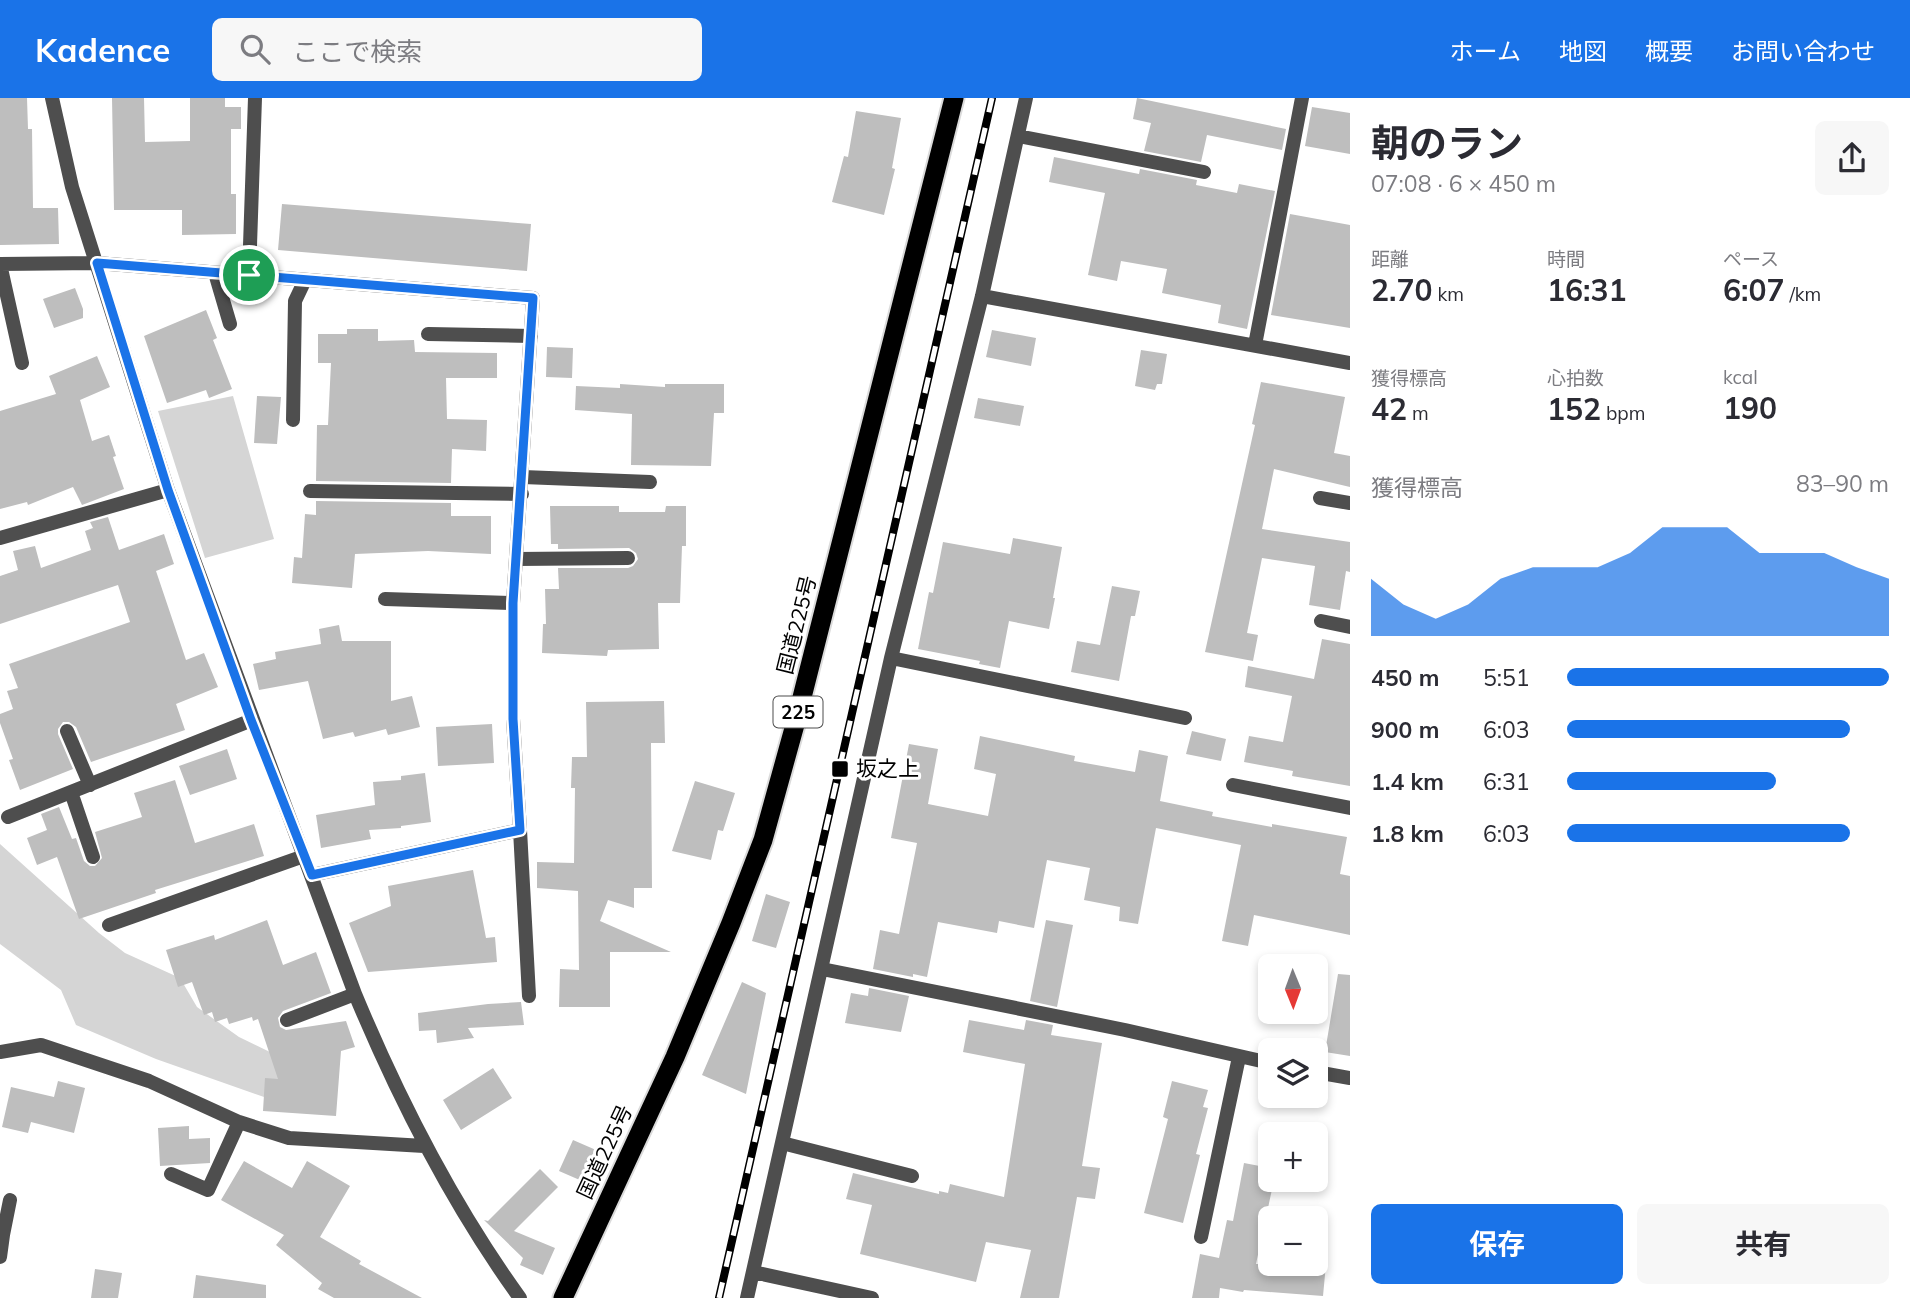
<!DOCTYPE html>
<html lang="ja">
<head>
<meta charset="utf-8">
<style>
  :root { --surface:#fff; --page:#f7f7f7; --text:#2b2b33; --muted:#7c7c81; --accent:#1a73e8 }
  body { margin:0; font-family:Mulish,"Noto Sans JP",sans-serif; background:var(--page); color:var(--text); height:100vh; display:flex; flex-direction:column; font-size:26px; white-space:nowrap }
  * { box-sizing:border-box; margin:0 }
  p { font-size:23px; color:var(--muted) }
  .icon { flex:none; width:38px; height:38px; fill:none; stroke:currentColor; stroke-width:2; stroke-linecap:round; stroke-linejoin:round }
  .map { position:relative; flex:1; overflow:hidden }
  .side { display:flex; flex-direction:column; background:var(--surface); width:560px }
  .side>* { flex:none }
  .needle { width:46px; rotate:179deg }
  .fabs { position:absolute; left:1258px; top:856px; display:grid; gap:14px }
  .fabs a { display:grid; place-items:center; width:70px; height:70px; border-radius:10px; background:var(--surface); box-shadow:0 4px 10px #0003; font-size:35px }
  .pin { position:absolute; display:grid; place-items:center; width:60px; height:60px; color:#fff; margin:-30px; border:4px solid #fff; border-radius:50%; box-shadow:0 2px 7px #0007 }
  .round { display:grid; place-items:center; flex:none; width:74px; height:74px; border-radius:10px; background:var(--page) }
  .summary { display:flex; align-items:center; justify-content:space-between; height:119px; padding:0 21px }
  h1 { font-size:38px; font-weight:700; line-height:52px }
  .metrics { display:grid; grid-template-columns:repeat(3,1fr); gap:10px; height:119px; padding:7px 21px }
  .metrics div { display:grid; align-content:center }
  .metrics b { font-size:30px; font-weight:700 }
  .metrics small { font-size:19px; font-weight:400 }
  .metrics p { font-size:19px }
  .chart { height:196px; padding:14px 21px }
  .chart p { display:flex; justify-content:space-between }
  .chart svg { width:100%; height:126px; margin-top:7px; fill:var(--accent); opacity:.7 }
  .action { display:flex; gap:14px; margin-top:auto; padding:14px 21px }
  .action a { flex:1; height:80px; border-radius:10px; background:var(--accent); color:#fff; font-size:28px; font-weight:700; line-height:80px; text-align:center }
  .action a+a { background:var(--page); color:var(--text) }
  ul { padding:0 21px; list-style:none; font-size:23px }
  li { display:grid; grid-template-columns:112px 84px 1fr; align-items:center; height:52px }
  li i { height:18px; border-radius:9px; background:var(--accent) }
  header { display:flex; align-items:center; gap:42px; box-sizing:border-box; height:98px; padding:0 35px; background:var(--accent); color:#fff }
  header strong { font-size:33px }
  nav { display:flex; gap:38px; margin-inline-start:auto; font-size:24px }
  .search { width:490px; height:63px; background:var(--page); display:flex; align-items:center; gap:18px; box-sizing:border-box; padding:0 24px; border-radius:10px; color:var(--muted); font-size:26px }
  main { display:flex; flex:1; min-height:0 }
  .map>svg:first-child { display:block }
</style>
</head>
<body>
<header>
<strong>Kadence</strong>
<div class="search"><svg class="icon" aria-label="search" viewBox="0 0 24 24"><circle cx="10" cy="10" r="6"/><path d="M15 15l6 6"/></svg>ここで検索</div>
<nav><a>ホーム</a><a>地図</a><a>概要</a><a>お問い合わせ</a></nav>
</header>
<main>
<div class="map">
<svg width="1350" height="1200" viewBox="0 0 1350 1200">
  <rect width="100%" height="100%" fill="#fff"/>
  <path fill="#d5d5d5" d="M233 298 274 441 205 460 158 313Z
    M0 746 99 835 125 855 180 880 197 909 239 939 274 956 282 979 264 999 156 961 76 927 61 892 0 846Z"/>
  <path fill="#bebebe" d="M0 0H27L28 31H32L33 110H58L59 146 0 147Z
    M112 0H144L145 44 190 43V0H225V9H241V31H231V96H236V136L182 137V112H114Z
    M1137 0 1286 31 1282 52 1207 37 1201 64 1144 53 1151 25 1133 21Z
    M1312 9 1350 15V56L1305 48Z
    M856 13 901 20 892 70 895 71 884 117 832 104 844 58 848 59Z
    M1054 59 1139 76 1140 71 1197 82 1196 87 1237 95 1239 86 1275 93 1247 231 1218 225 1221 207 1162 195 1167 171 1121 163 1117 183 1088 177 1105 95 1049 84Z
    M282 106 531 126 527 173 278 152Z
    M1290 116 1350 127V230L1271 217Z
    M75 190 83 211V220L54 230 43 201Z
    M206 212 217 240 213 242 232 291 209 300 206 292 167 305 144 238Z
    M347 231H378V243L414 242 415 254 497 255V280H446L447 321 487 322 486 353 452 351 451 385 316 383 317 327H328L331 265H318V236H347Z
    M992 232 1036 240 1031 268 986 259Z
    M547 249 573 250 572 280 546 279Z
    M1141 252 1167 256 1162 286H1157L1155 292 1135 288Z
    M97 258 110 289 80 302 92 343 109 337 116 358 113 359 124 391 82 407 73 389 28 407 27 404 0 411V313L56 296 49 278Z
    M1261 284 1345 299 1334 355 1350 358V389L1274 371 1262 431 1350 444V474L1346 473 1340 512 1309 507 1315 468 1262 460 1247 535 1258 537 1253 563 1205 554 1255 327 1252 326Z
    M620 286 665 289V286H724V315H714L711 368 631 367 632 316 575 312 576 288 620 290Z
    M257 298 281 299 277 346 254 345Z
    M978 300 1024 308 1020 328 974 320Z
    M316 403 451 405V418H491V456L428 453 355 456 352 490 292 485 294 459 302 460 305 416 316 417Z
    M550 408H619V414H665L666 408H686V448H682L680 505H658L659 551 608 552 607 558 542 555 543 526H546L545 491H559L558 470H628L633 468 638 461 636 455 629 450 558 451V446H551Z
    M108 419 119 452 164 436 174 466 156 473 186 562 204 555 218 589 176 606 185 632 91 664 76 629 69 624H63L58 631V636L73 671 20 692 9 662 13 661 0 625V616L13 611 7 593 18 590 9 566 130 524 118 487 0 526V478L18 472 13 453 35 448 41 470 91 452 85 433 93 430 90 424Z
    M1013 440 1062 449 1053 500H1055L1049 531 1009 523 1000 570 979 566 980 563 918 551 929 494 933 495 943 444 1010 456Z
    M1112 488 1140 493 1135 518H1131L1119 583 1071 574 1077 543 1100 547Z
    M339 527 342 543H391V603L412 598 420 629 388 637 386 631 355 639 353 634 323 641 308 583 259 592 253 566 276 561 275 554 321 546 319 531Z
    M1322 541 1350 546V688L1292 678 1293 673 1244 664 1249 638 1283 644 1292 598 1245 589 1248 568 1314 581Z
    M664 603 665 645H651L652 790H634V810L608 802 600 823 671 854H610V909H559L560 871 579 872 578 793 537 790V764L574 765 575 690H571L572 659H587L586 604Z
    M492 626 494 665 438 668 436 629Z
    M1192 633 1226 641 1221 663 1186 656Z
    M980 638 1075 658 1074 663 1135 674 1139 652 1168 658 1160 703 1213 714 1212 718 1272 729V726L1347 739 1340 776 1350 778V837L1254 817 1248 848 1222 843 1241 747 1156 730 1138 826 1119 823 1120 809 1084 802 1090 770 1047 762 1034 830 999 823 997 835 938 824 927 879 913 876V879L873 871 880 832 899 836 917 745 891 740 909 646 938 651 928 706 988 718 996 676 974 671Z
    M227 651 237 681 190 697 179 668Z
    M425 675 431 724 401 728V730L369 732 371 741 321 750 316 717 375 707 373 684 401 682V678Z
    M175 682 195 745 254 726 264 758 155 792 156 795 79 821 57 759 37 767 27 740 47 732 41 716 59 709 72 741 76 740 84 763 90 768H95L102 760 95 734 142 719 134 695Z
    M695 683 735 695 723 733 718 732 711 762 672 753Z
    M473 772 486 840 495 839 497 864 368 874 349 825 391 808 388 788Z
    M766 796 790 804 776 850 752 843Z
    M267 822 283 867 316 854 331 895 283 913 278 920 280 929 286 932 346 923 355 949 341 953 336 1018 263 1013 265 980 278 981 258 921 253 923 252 919 229 926 227 920 215 924 212 914 204 917 192 884 178 889 166 852 214 837 215 842Z
    M1046 822 1073 827 1057 909 1030 903Z
    M1338 876 1350 877V958L1325 954Z
    M742 884 766 895 746 996 702 977Z
    M869 890 909 898 901 934 845 925 851 895 868 898Z
    M521 904 524 927 468 930 474 940 437 945 436 932 419 933 418 915 488 906Z
    M969 922 1024 932 1026 922 1053 927 1051 937 1102 945 1082 1068 1100 1070 1095 1101 1077 1099 1059 1200H1020L1031 1152 986 1144 976 1184 860 1156 872 1107 846 1101 853 1075 939 1096V1093L948 1095 950 1086 1004 1099 1025 966 963 954Z
    M493 970 512 1000 461 1032 443 1002Z
    M58 983 85 990 74 1035 31 1024 28 1035 2 1029 11 989 54 999Z
    M1172 983 1208 992 1203 1009 1208 1010 1196 1056 1200 1057 1183 1125 1144 1115 1168 1021 1163 1019Z
    M189 1028V1041L210 1040V1065L160 1068 158 1030Z
    M573 1042 596 1052 582 1083 559 1073Z
    M244 1063 292 1090 307 1063 350 1088 320 1139 361 1163 359 1166 422 1200H334L318 1191 322 1185 276 1147 284 1137 221 1102Z
    M1244 1065 1270 1070V1082H1274L1256 1166H1326L1323 1198 1244 1192 1243 1194 1220 1190 1219 1200H1192L1200 1156 1219 1160 1227 1122 1233 1123Z
    M540 1071 558 1089 514 1133 555 1150 543 1177 520 1167 523 1160 484 1122 488 1123Z
    M95 1171 122 1175 118 1200H91Z
    M196 1177 266 1187V1200H193Z"/>
  <g fill="none" stroke-linecap="round" stroke-linejoin="round">
    <defs>
      <path id="trunk" d="M563 1200 675 959 731 825 763 742 796 623 954 0"/>
    </defs>
    <use href="#trunk" stroke="#dbdbdb" stroke-width="23"/>
    <path stroke="#4e4e4e" stroke-width="14" d="M52 0 72 89 168 392 355 896C400 1004 452 1106 520 1200
      M1018 38 1204 74
      M0 166 97 165 533 200 513 505V621L520 732 312 777
      M0 166 22 265
      M215 175 230 226
      M249 177 255 0
      M982 198 1350 265
      M428 236 531 238
      M1255 247 1302 0
      M293 322 295 203 305 182
      M523 379 650 384
      M310 393 522 396
      M1320 400 1350 405
      M0 440 168 392
      M517 461 628 460
      M385 501 513 505
      M1321 523 1350 529
      M891 560 1185 620
      M67 633 90 687
      M1233 687 1350 710
      M71 694 93 759
      M8 719 252 622
      M520 732 529 898
      M109 827 304 758
      M822 871 1125 932 1270 965
      M287 922 355 896
      M0 954 41 947 149 983 239 1024 289 1040 424 1048
      M1316 974 1350 980
      M782 1045 912 1078
      M171 1076 208 1092 239 1024
      M0 1137H3L0 1159
      M3 1137 10 1102
      M1201 1139 1239 959
      M753 1174 872 1200
      M747 1200 891 560 982 198 1026 0"/>
    <use href="#trunk" stroke="#000" stroke-width="19"/>
    <defs>
      <path id="rail" d="M719 1200 992 0"/>
    </defs>
    <use href="#rail" stroke="#000" stroke-width="8"/>
    <use href="#rail" stroke="#fff" stroke-width="5" stroke-dasharray="16" stroke-linecap="butt"/>
  </g>
  <g fill="none" stroke-linecap="round" stroke-linejoin="round">
    <defs>
      <path id="route" d="M97 165 533 200 513 505V621L520 732 312 777 251 622 168 392Z"/>
    </defs>
    <use href="#route" stroke="#fff" stroke-width="14"/>
    <use href="#route" stroke="#1a73e8" stroke-width="9"/>
  </g>
  <rect fill="#000" stroke="#fff" stroke-width="2.5" x="831" y="662" width="18" height="18" rx="3.5"/>
  <g text-anchor="middle" stroke-width="6" stroke-linejoin="round" paint-order="stroke">
    <rect fill="#fff" stroke="#4c4c4c" stroke-width="2" x="773.5" y="598.5" width="49" height="31" rx="5"/>
    <g font-size="19" font-weight="bold" fill="#000">
      <text x="798" y="621">225</text>
    </g>
    <g font-size="21" fill="#000" stroke="#fff">
      <text transform="translate(797 527) rotate(-76)" y="7">国道225号</text>
      <text transform="translate(605 1054) rotate(-65)" y="7">国道225号</text>
    </g>
    <g font-size="21" fill="#000" stroke="#fff" text-anchor="start">
      <text x="856" y="678">坂之上</text>
    </g>
  </g>
</svg>
<div class="fabs">
<a><svg class="needle" viewBox="-14 -14 28 28"><path d="M0-13l5 13h-10z" fill="#e53935"/><path d="M0 13l5-13h-10z" fill="#7c7c81"/></svg></a>
<a><svg class="icon" aria-label="layers" viewBox="0 0 24 24"><path d="M12 4l9 5-9 5-9-5zM3 14l9 5 9-5"/></svg></a>
<a>+</a>
<a>−</a>
</div>
<div class="pin" style="left:249px;top:177px;background:#1e9e55"><svg class="icon" aria-label="arrive" viewBox="0 0 24 24"><path d="M6 21V4h12l-3 4 3 4H6"/></svg></div>
</div>
<section class="side">
<div class="summary"><div><h1>朝のラン</h1><p>07:08 · 6 × 450 m</p></div><a class="round"><svg class="icon" aria-label="share" viewBox="0 0 24 24"><path d="M12 15V3M7 8l5-5 5 5M5 13v7h14v-7"/></svg></a></div>
<div class="metrics">
<div><p>距離</p><b>2.70<small> km</small></b></div>
<div><p>時間</p><b>16:31</b></div>
<div><p>ペース</p><b>6:07<small> /km</small></b></div>
</div>
<div class="metrics">
<div><p>獲得標高</p><b>42<small> m</small></b></div>
<div><p>心拍数</p><b>152<small> bpm</small></b></div>
<div><p>kcal</p><b>190</b></div>
</div>
<div class="chart"><p><span>獲得標高</span>83–90 m</p>
<svg viewBox="0 0 160 44" preserveAspectRatio="none"><path d="M0 44V24L10 33L20 38L30 33L40 24L50 20L60 20L70 20L80 15L90 6L100 6L110 6L120 15L130 15L140 15L150 20L160 24V44z"/></svg>
</div>
<ul>
<li><b>450 m</b>5:51<i style="width:100%"></i></li>
<li><b>900 m</b>6:03<i style="width:88%"></i></li>
<li><b>1.4 km</b>6:31<i style="width:65%"></i></li>
<li><b>1.8 km</b>6:03<i style="width:88%"></i></li>
</ul>
<div class="action"><a>保存</a><a>共有</a></div>
</section>
</main>
</body>
</html>
